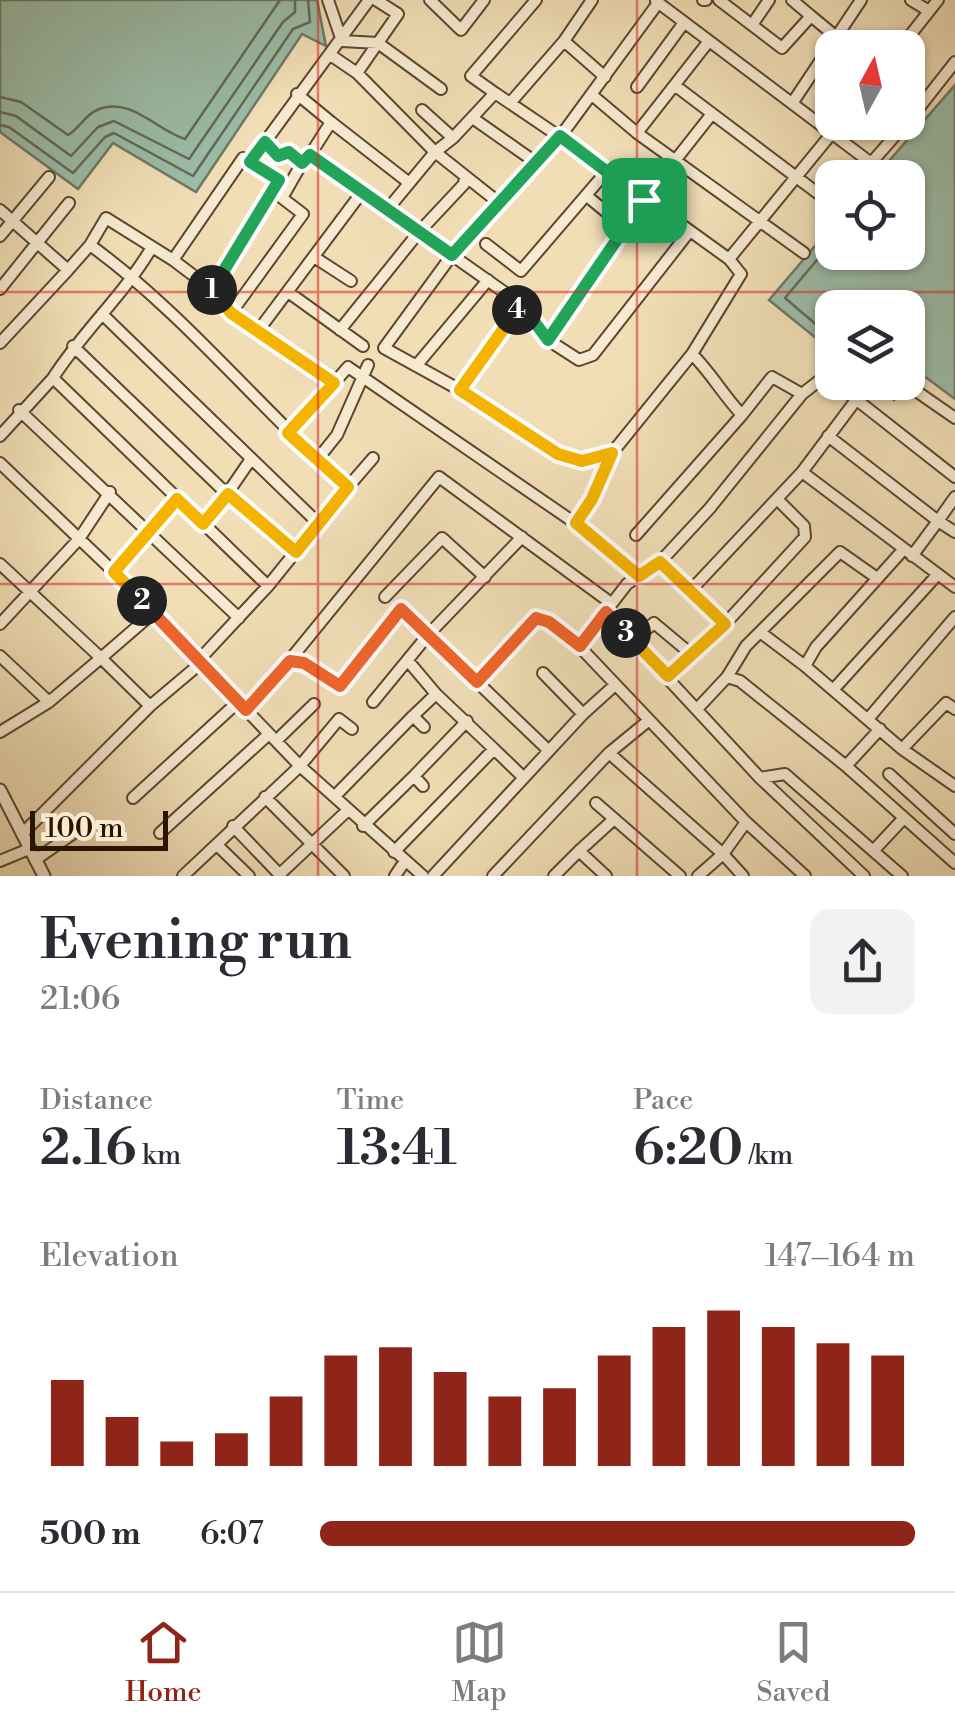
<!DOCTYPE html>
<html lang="en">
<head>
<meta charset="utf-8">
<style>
  :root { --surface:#fff; --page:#f2f2f3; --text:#2b2b33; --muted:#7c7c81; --line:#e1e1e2; --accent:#8f2418 }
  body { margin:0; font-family:"Libre Bodoni",serif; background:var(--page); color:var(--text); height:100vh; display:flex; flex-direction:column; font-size:38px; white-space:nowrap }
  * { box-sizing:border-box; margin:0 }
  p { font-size:32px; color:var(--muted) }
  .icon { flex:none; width:55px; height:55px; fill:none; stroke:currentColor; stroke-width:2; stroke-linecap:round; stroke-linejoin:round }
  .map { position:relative; height:876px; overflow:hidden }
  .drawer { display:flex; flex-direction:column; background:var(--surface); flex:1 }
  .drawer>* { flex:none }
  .needle { width:65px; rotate:8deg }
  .buttons { position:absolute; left:815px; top:30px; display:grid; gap:20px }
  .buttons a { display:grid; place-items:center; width:110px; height:110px; border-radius:20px; background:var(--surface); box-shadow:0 2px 8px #0004; font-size:50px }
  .scale { position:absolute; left:30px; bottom:25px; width:138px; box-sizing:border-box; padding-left:10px; border:5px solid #2b1400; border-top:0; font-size:28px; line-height:35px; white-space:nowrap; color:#2b1400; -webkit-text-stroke:8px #f6ead0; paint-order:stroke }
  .pin { position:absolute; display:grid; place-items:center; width:85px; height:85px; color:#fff; margin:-42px; border-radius:20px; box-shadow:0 5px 15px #0006 }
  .km { position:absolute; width:50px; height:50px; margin:-25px; border-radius:50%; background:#222; color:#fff; font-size:28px; line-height:50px; text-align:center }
  .round { display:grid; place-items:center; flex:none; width:105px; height:105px; border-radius:20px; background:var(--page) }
  .head { display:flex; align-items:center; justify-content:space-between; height:170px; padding:0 40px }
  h1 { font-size:55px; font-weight:600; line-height:75px }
  .metrics { display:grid; grid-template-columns:repeat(3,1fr); gap:15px; height:170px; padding:10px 40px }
  .metrics div { display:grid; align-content:center }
  .metrics b { font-size:50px; font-weight:600 }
  .metrics small { font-size:28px; font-weight:400 }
  .metrics p { font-size:28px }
  .chart { height:280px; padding:20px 40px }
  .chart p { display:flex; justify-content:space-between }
  .chart svg { width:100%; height:180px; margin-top:10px; stroke:var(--accent); stroke-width:6 }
  ul { padding:0 40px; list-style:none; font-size:32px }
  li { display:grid; grid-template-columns:160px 120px 1fr; align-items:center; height:75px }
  li i { height:25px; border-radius:12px; background:var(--accent) }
  .dock { display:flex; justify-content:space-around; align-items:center; height:140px; border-top:2px solid var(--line); background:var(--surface); font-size:28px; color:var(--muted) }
  .dock a { display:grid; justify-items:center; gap:5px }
  .dock .current { color:var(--accent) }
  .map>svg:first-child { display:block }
</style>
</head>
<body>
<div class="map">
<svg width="955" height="876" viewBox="0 0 955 876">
  <rect width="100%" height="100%" fill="#f1deb7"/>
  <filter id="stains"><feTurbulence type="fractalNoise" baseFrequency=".002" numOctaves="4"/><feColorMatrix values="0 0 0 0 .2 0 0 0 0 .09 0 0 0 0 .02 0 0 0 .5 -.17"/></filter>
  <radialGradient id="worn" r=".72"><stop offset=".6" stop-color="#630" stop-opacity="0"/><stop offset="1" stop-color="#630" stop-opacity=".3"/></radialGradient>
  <path fill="#9bbda9" stroke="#6e7965" stroke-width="2.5" d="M0 0H317L326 46 302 34 196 192 113 143 78 189 0 132Z
    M955 85V399L920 373 894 400 872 383 908 382V308H832V351L769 300 832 226V252H908V178L875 177Z"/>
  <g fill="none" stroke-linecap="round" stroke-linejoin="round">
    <path stroke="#636854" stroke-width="2.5" d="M0 97 21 102 68 135C79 129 85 115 97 110 130 95 157 131 185 139L280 0
      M0 112 16 116 71 156 98 127 114 121 189 159 283 22 295 12V0
      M0 125 9 127 73 173 105 137 114 133 193 176 293 29 310 22 308 0
      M832 242 785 298 832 338"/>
    <defs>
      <path id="minor" d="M328 0 342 41 378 43 441 89
        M430 0 461 30 484 0
        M703 0H706
        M719 0 782 48 811 16 792 0
        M911 0 929 11
        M656 1 891 178
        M811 16 834 35
        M752 25 769 0
        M564 41 605 77
        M900 48 938 0
        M332 56 357 73 435 152 498 202
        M357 73 398 14 376 0
        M637 87 683 24
        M677 87 832 204
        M495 93 471 76 536 0
        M297 94 331 122 310 155 521 304 548 340 579 360 593 355 689 232
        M592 95 637 133 804 253
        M511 102 564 41 592 0
        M793 102 861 0
        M422 110 453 138 495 93 560 137 658 3
        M474 119 538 164
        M331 122 408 182
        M908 122 955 62
        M637 133 709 41
        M265 142 369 0
        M872 162 907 122
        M588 197 626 228
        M0 210 68 270 90 245
        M387 210 435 152 453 138
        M0 236 49 177
        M486 244 521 271 606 172
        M152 247C124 295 82 332 53 378L268 586
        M314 257 351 281
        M729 259 841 122
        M173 260 243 158 250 162 265 142 278 156 289 151 302 163 310 155
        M210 288 279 180 250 162
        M0 289 69 203
        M288 292 363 346
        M231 313 303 214 282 198 302 163
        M102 314 318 523
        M340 330 419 232 464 184 465 176
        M258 331 362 192
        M548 340 644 200 711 115
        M0 343 68 270
        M73 346 227 494 251 459
        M416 366 488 280
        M834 382 955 477
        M460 390 521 304
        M919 393 955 418
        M856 400 802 472 955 587
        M19 410 239 618
        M742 415 772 377 802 394
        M287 433 334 383
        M0 436 53 378
        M828 436 938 521 912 556
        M317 460 337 435 368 365
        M0 463 114 572 300 766 423 876
        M348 487 373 458
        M955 497 938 521 955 532
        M575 523 592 499 612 453 692 354 741 274 729 259 560 137 452 255 384 348 460 390 558 455 582 461 612 453
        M203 524 227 494 296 552
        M636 535 742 415C723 395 712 374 692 354
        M903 550 816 647 805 666 902 749 955 786
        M660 562 676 581 692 589 802 472
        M0 564 101 658 153 613
        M114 572 177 499
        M692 589 725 624
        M385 597 442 538 485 577
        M606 612 760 778 864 876
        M0 624 79 539 110 492
        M760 632 805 666
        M633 640 654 623 691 654
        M0 656 49 702
        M199 660 268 586 348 487C260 409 185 314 90 245L106 218 173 260 210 288 231 313 334 383 348 367 575 523 639 576
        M289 661 439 477 611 603
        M409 662 436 694 494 749
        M668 676 725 624 805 537 804 526 778 500
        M727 677 746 646 840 552 877 578
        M477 682 536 619 549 622 579 646
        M833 690 938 574
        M373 702 428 635 522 537
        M697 709 727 677 740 681 846 766 955 863
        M246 710 289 661 304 663 340 686 401 609 548 750
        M583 714 615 685
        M413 716 436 694
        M868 719 955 617
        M0 732 49 702 101 658 150 706 201 663
        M276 741 314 704
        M902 749 946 703 955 709
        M609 753 648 721
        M846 766 880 729
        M889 774 955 834
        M414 776 467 721
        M760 778 785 774 902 876
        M335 796 413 716 424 727
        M265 797 344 876
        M133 798 238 702
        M596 803 680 876
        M233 826 281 876
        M363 826 414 776 423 786
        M160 833 269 734
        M22 834 150 706
        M217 845 249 876
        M875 849 903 819
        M579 851 613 820
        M394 852 494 749 523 777
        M35 860 84 826
        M0 861 29 849
        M280 874 348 810
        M183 876 300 766 339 719 352 729
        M395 876 405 861
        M433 876 583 714 543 673
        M493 876 609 753 723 854 698 876
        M554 876 579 851 606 876
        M743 876 723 854 746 822
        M805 876 746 822 579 646 627 584 660 562 710 508 802 394 820 380 832 382"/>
      <path id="tertiary" d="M0 790 44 876"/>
    </defs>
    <use href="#minor" stroke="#5c462e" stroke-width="14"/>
    <use href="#tertiary" stroke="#5c462e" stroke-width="15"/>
    <use href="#minor" stroke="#f6ead0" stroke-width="10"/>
    <use href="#tertiary" stroke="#f6ead0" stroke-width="11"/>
  </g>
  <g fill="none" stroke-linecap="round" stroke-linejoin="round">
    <defs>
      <path id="split-1" d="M212 290 279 180 250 162 265 142 278 156 289 152 302 163 310 155 452 255 560 136 644 200"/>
      <path id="split-2" d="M142 601 114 572 177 499 203 524 228 494 296 552 348 487 288 433 334 383 231 313 212 290"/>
      <path id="split-3" d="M142 601 246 710 290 661 304 663 340 686 401 609 477 682 536 618 549 622 580 646 606 612 626 633"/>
      <path id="split-4" d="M517 310 460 390 558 454 582 461 612 453 592 499 576 523 639 576 660 562 725 624 668 676 626 633"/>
      <path id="split-5" d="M517 310 521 304 548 340 644 200"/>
    </defs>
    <use href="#split-1" stroke="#fff" stroke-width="20"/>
    <use href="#split-2" stroke="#fff" stroke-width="20"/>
    <use href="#split-3" stroke="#fff" stroke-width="20"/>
    <use href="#split-4" stroke="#fff" stroke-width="20"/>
    <use href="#split-5" stroke="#fff" stroke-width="20"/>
    <use href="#split-1" stroke="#22a559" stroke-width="12"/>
    <use href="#split-2" stroke="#f5b400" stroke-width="12"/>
    <use href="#split-3" stroke="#f0652b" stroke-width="12"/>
    <use href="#split-4" stroke="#f5b400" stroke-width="12"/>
    <use href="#split-5" stroke="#22a559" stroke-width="12"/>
  </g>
  <path fill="none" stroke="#d62828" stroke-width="2.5" stroke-opacity="0.55" d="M318 0V876M637 0V876M0 292H955M0 584H955"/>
  <rect width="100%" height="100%" filter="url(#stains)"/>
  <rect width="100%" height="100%" fill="url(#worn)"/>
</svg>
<div class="buttons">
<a><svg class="needle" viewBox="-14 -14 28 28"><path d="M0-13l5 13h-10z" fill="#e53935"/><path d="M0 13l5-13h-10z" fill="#7c7c81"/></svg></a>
<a><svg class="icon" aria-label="locate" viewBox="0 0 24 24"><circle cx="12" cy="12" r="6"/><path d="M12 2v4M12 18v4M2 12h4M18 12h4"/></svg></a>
<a><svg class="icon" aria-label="layers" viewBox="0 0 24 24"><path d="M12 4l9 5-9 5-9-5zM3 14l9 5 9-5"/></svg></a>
</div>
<div class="scale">100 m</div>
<div class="pin" style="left:644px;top:200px;background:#1e9e55"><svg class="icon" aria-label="arrive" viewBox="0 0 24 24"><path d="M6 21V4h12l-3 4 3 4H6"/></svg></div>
<b class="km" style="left:212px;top:290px">1</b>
<b class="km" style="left:142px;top:601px">2</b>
<b class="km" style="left:626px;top:633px">3</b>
<b class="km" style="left:517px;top:310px">4</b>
</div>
<section class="drawer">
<div class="head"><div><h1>Evening run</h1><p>21:06</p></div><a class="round"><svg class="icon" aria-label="share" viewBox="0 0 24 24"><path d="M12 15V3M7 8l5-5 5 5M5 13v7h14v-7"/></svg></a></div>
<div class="metrics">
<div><p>Distance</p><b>2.16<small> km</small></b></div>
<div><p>Time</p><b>13:41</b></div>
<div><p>Pace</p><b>6:20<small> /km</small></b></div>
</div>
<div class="chart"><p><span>Elevation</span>147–164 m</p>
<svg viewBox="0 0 160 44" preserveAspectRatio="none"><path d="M5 44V23M15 44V32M25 44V38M35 44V36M45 44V27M55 44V17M65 44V15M75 44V21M85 44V27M95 44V25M105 44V17M115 44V10M125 44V6M135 44V10M145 44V14M155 44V17"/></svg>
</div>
<ul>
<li><b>500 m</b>6:07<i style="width:100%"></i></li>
</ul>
</section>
<nav class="dock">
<a class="current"><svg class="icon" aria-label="home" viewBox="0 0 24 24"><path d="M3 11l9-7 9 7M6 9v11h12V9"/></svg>Home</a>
<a><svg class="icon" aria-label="map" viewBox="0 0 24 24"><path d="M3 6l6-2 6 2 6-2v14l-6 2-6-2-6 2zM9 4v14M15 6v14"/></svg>Map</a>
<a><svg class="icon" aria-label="saved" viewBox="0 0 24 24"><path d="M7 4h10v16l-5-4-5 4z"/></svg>Saved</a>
</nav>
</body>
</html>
